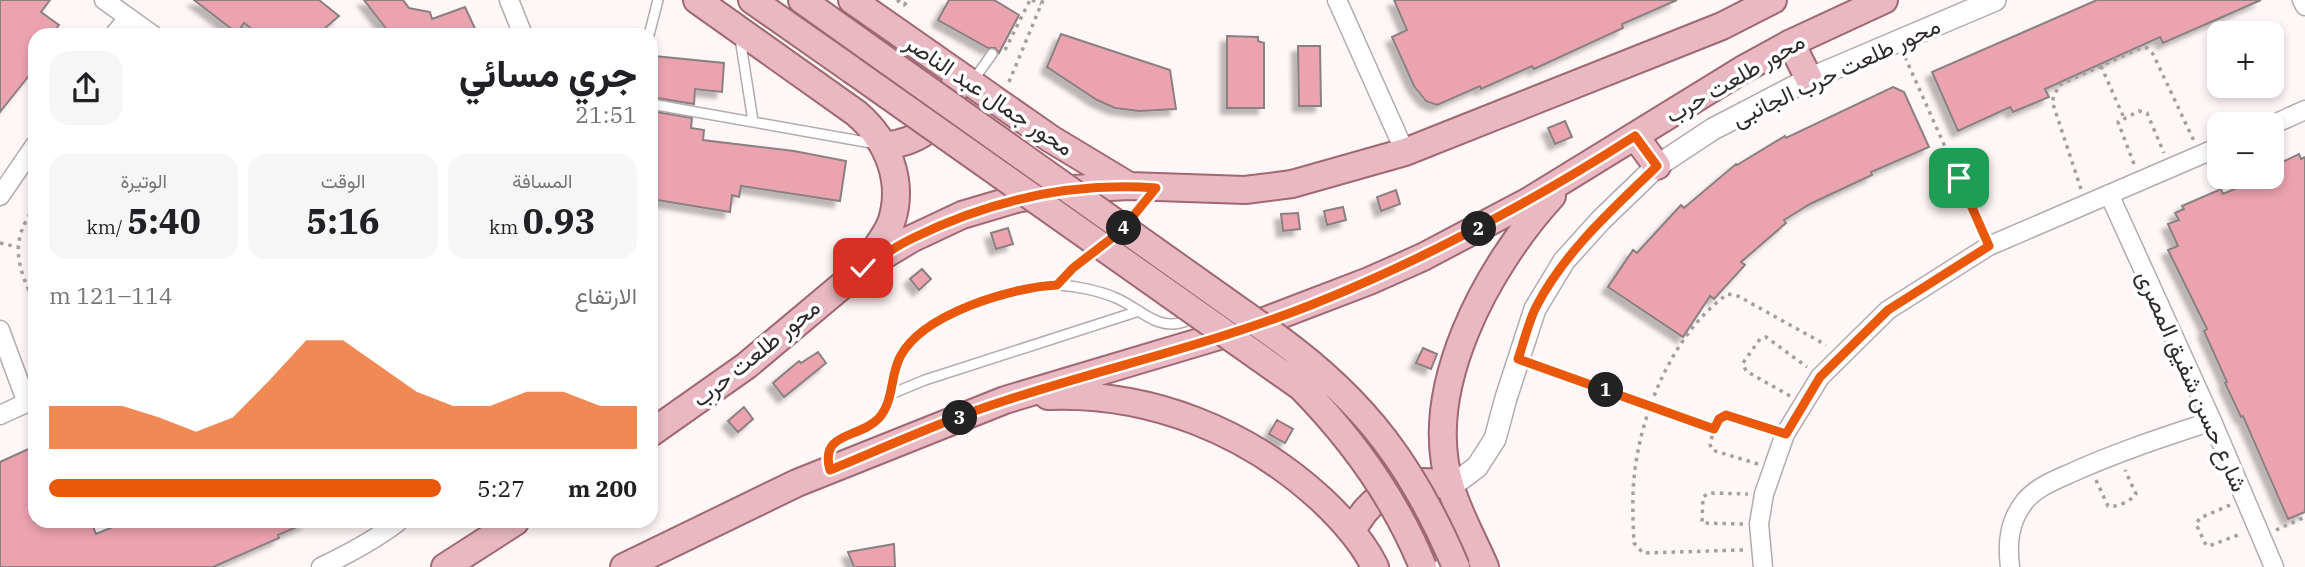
<!DOCTYPE html>
<html lang="ar">
<head>
<meta charset="utf-8">
<style>
  :root { --surface:#fff; --page:#f6f6f6; --text:#202124; --muted:#757577; --accent:#ea580c }
  body { margin:0; font-family:"IBM Plex Serif",Vazirmatn,serif; background:var(--page); color:var(--text); direction:rtl; height:100vh; display:flex; flex-direction:column; font-size:26px; white-space:nowrap }
  * { box-sizing:border-box; margin:0 }
  p { font-size:23px; color:var(--muted) }
  .icon { flex:none; width:38px; height:38px; fill:none; stroke:currentColor; stroke-width:2; stroke-linecap:round; stroke-linejoin:round }
  .map { position:relative; flex:1; overflow:hidden; direction:ltr }
  .sheet { position:absolute; left:28px; top:28px; width:630px; height:500px; display:flex; flex-direction:column; background:var(--surface); border-radius:21px; box-shadow:0 4px 10px #0003; direction:rtl }
  .sheet>* { flex:none }
  .fabs { position:absolute; left:2207px; top:21px; display:grid; gap:14px }
  .fabs a { display:grid; place-items:center; width:77px; height:77px; border-radius:14px; background:var(--surface); box-shadow:0 4px 10px #0003; font-size:35px }
  .pin { position:absolute; display:grid; place-items:center; width:60px; height:60px; color:#fff; margin:-30px; border-radius:14px; box-shadow:0 4px 10px #0006 }
  .km { position:absolute; width:35px; height:35px; margin:-18px; border-radius:50%; background:#222; color:#fff; font-size:19px; line-height:35px; text-align:center }
  .round { display:grid; place-items:center; flex:none; width:74px; height:74px; border-radius:21px; background:var(--page) }
  .headline { display:flex; align-items:center; justify-content:space-between; height:119px; padding:0 21px }
  h1 { font-size:38px; font-weight:800; line-height:52px }
  .metrics { display:grid; grid-template-columns:repeat(3,1fr); gap:10px; height:119px; padding:7px 21px }
  .metrics div { display:grid; align-content:center; border-radius:18px; background:var(--page); text-align:center }
  .metrics b { font-size:35px; font-weight:800 }
  .metrics small { font-size:19px; font-weight:400 }
  .metrics p { font-size:19px }
  .chart { height:196px; padding:14px 21px }
  .chart p { display:flex; justify-content:space-between }
  .chart svg { width:100%; height:126px; margin-top:7px; fill:var(--accent); opacity:.7 }
  ul { padding:0 21px; list-style:none; font-size:23px }
  li { display:grid; grid-template-columns:112px 84px 1fr; align-items:center; height:52px }
  li i { height:18px; border-radius:9px; background:var(--accent) }
  .map>svg:first-child { display:block }
</style>
</head>
<body>
<div class="map">
<svg width="2305" height="567" viewBox="0 0 2305 567">
  <defs>
    <filter id="shadow"><feDropShadow dx="-6" dy="6" stdDeviation="2" flood-color="#0004"/></filter>
  </defs>
  <rect width="100%" height="100%" fill="#fff6f7"/>
  <path fill="#eca3b0" stroke="#8a8081" stroke-width="2" filter="url(#shadow)" d="M0 0H50L41 12 59 25 52 35H35V68L0 112Z
    M194 0H319L339 16 317 35H260L244 23 237 33Z
    M364 0H403L409 8 430 12 432 19 465 7 478 35H391Z
    M949 0H994L1019 15 999 53 995 48H988L938 20Z
    M1394 0H1677L1622 24 1623 28 1534 69 1532 66 1481 89 1480 86 1437 105 1426 101 1414 86 1392 37 1407 30Z
    M2097 0H2261L2163 43 2160 37 2045 89 2049 97 2013 112 2010 107 1958 131 1932 72Z
    M1061 34 1170 70 1176 109 1139 111 1115 108 1097 100 1047 67Z
    M1227 36 1258 37V41L1264 43V108H1227Z
    M1298 46H1320L1321 106H1299Z
    M654 56 724 63 722 92 695 89 694 104 651 97Z
    M1893 87 1904 92 1929 147 1871 172 1872 175 1810 204 1784 220 1786 223 1741 262 1745 265 1714 299 1710 296 1683 337 1608 287 1633 250 1637 253 1681 205 1684 208 1736 164 1737 165 1785 136 1786 138Z
    M651 111 692 118 691 128 704 130 703 140 794 151 846 161 840 201 741 186 739 197 732 195 730 212 651 199Z
    M1565 121 1572 137 1555 144 1548 128Z
    M2299 154 2301 159 2305 157V512L2288 519 2243 416 2241 417 2225 383 2227 382 2204 331 2207 329 2168 250 2178 246 2168 224 2179 220 2175 213 2184 209 2182 206 2221 189 2223 194 2262 177H2272V167Z
    M1396 190 1400 204 1381 211 1377 197Z
    M1343 207 1346 220 1327 225 1324 211Z
    M1298 213 1300 229 1283 231 1281 214Z
    M1008 228 1013 244 996 249 991 233Z
    M922 269 931 279 919 290 910 279Z
    M1423 348 1437 354 1431 369 1416 363Z
    M818 352 826 363 784 397 773 383 799 361 801 363Z
    M744 407 753 419 738 432 728 421Z
    M1277 420 1293 429 1285 443 1269 434Z
    M35 446V522H91L96 534 125 522H308L278 535 279 538 213 567H0V462Z
    M894 544 895 567H854L848 552Z"/>
  <g fill="none" stroke-linecap="round" stroke-linejoin="round">
    <defs>
      <path id="service" d="M649 35 658 0
        M740 38 753 121
        M972 82 992 54
        M651 104 877 144
        M1124 228 1155 190
        M1057 285 1074 268 1101 248
        M891 394 925 380 1139 311
        M828 465C822 431 866 437 881 415 894 397 891 373 902 354 924 315 1015 284 1059 285 1077 286 1100 291 1116 298 1140 308 1156 331 1184 322"/>
      <path id="minor" d="M104 0 153 35
        M509 0 523 35
        M1337 0 1405 152
        M2302 0 2305 6
        M114 35 128 18
        M2272 125 2305 110
        M2109 194 2212 421 2274 567
        M0 196 35 145
        M0 330 27 403
        M0 415 35 399
        M321 567C348 554 375 540 398 522
        M1763 567 1759 524 1764 494 1785 434 1820 377 1888 310 1989 246 2219 147
        M2010 567C2007 543 2009 521 2025 501 2037 487 2055 480 2071 473 2117 452 2164 437 2212 421"/>
      <path id="tertiary" d="M1450 487 1477 467 1495 439 1506 398 1535 309 1564 261 1601 220 1657 166 1713 129 1809 79 1995 0"/>
      <path id="primary" d="M697 0 856 113C888 140 905 182 891 223 886 236 875 249 867 261
        M752 0 852 70
        M802 0 868 47
        M852 0 1051 139 1129 186
        M1791 43 1809 79
        M1635 136 1657 166
        M884 146C920 142 950 121 955 83
        M1048 396C1150 392 1247 431 1322 500 1342 519 1363 542 1375 567
        M651 433 746 366 863 268 911 239 962 215 1016 199 1072 189 1129 186 1245 190 1292 184 1405 152 1722 26 1773 0
        M1352 532C1370 494 1408 472 1450 487
        M445 567 515 522
        M624 567 797 483 1005 400 1246 328 1369 281 1423 257 1529 201 1742 70 1791 43 1884 0
        M1485 567C1474 541 1459 515 1451 488 1419 390 1488 266 1552 196"/>
    </defs>
    <use href="#service" stroke="#b5aaac" stroke-width="12"/>
    <use href="#minor" stroke="#b5aaac" stroke-width="21"/>
    <use href="#tertiary" stroke="#b5aaac" stroke-width="24"/>
    <use href="#primary" stroke="#9f6872" stroke-width="30"/>
    <path stroke="#a69fa0" stroke-width="3.5" stroke-dasharray="3.5 5" stroke-linecap="butt" d="M897 0 904 5 909 0
      M1032 0 1041 4
      M1005 50 1030 0
      M1905 57 1983 232
      M2101 66 2124 118
      M1009 82 1043 0
      M2134 164 2118 122 2139 111 2147 113 2164 153
      M2081 189 2052 101 2059 85 2141 48H2147L2153 54 2194 141
      M35 207C8 243 18 267 35 304
      M0 243 18 247
      M1537 366 1714 429
      M1790 396 1746 371 1743 363 1760 339 1766 337 1807 367
      M1758 464 1712 450 1710 444C1713 434 1715 418 1726 415L1770 429
      M2096 480 2108 506C2116 508 2131 501 2136 494L2125 470
      M2230 505 2200 518 2196 524 2206 545 2209 546 2241 534
      M1743 524 1702 523 1703 497 1709 493 1748 494
      M2276 530 2305 517
      M1743 550 1643 553 1634 543C1633 522 1632 500 1634 478 1640 414 1673 332 1728 294L1738 296 1826 345"/>
    <use href="#service" stroke="#fff" stroke-width="9"/>
    <use href="#minor" stroke="#fff" stroke-width="18"/>
    <use href="#tertiary" stroke="#fff" stroke-width="21"/>
    <use href="#primary" stroke="#e9b8c2" stroke-width="26"/>
    <defs>
      <path id="primary-bridge" d="M868 47 1278 338C1366 402 1414 468 1456 567
        M852 70 1301 387C1353 440 1395 498 1423 567"/>
    </defs>
    <use href="#primary-bridge" stroke="#9f6872" stroke-width="30" stroke-linecap="butt"/>
    <use href="#primary-bridge" stroke="#e9b8c2" stroke-width="26"/>
  </g>
  <g fill="none" stroke-linecap="round" stroke-linejoin="round">
    <defs>
      <path id="route" d="M863 268C879 258 896 246 913 238 990 200 1071 182 1156 188L1121 231 1073 268 1057 285C1012 287 922 314 900 357 890 376 894 401 879 418 860 439 819 431 830 470 888 446 947 419 1007 400 1108 367 1213 344 1311 305 1426 259 1532 202 1635 136L1657 166C1612 210 1565 251 1536 307 1528 323 1524 342 1518 359L1714 429 1719 419 1726 415 1786 434 1820 377 1888 310 1989 246 1959 178"/>
    </defs>
    <use href="#route" stroke="#fff" stroke-width="14"/>
    <use href="#route" stroke="#ea580c" stroke-width="9"/>
  </g>
  <g text-anchor="middle" stroke-width="7" stroke-linejoin="round" paint-order="stroke">
    <g font-size="23" fill="#2f2b2b" stroke="#fff">
      <text transform="translate(1836 72) rotate(-25)" y="8">محور طلعت حرب الجانبى</text>
      <text transform="translate(1735 78) rotate(-30)" y="8">محور طلعت حرب</text>
      <text transform="translate(989 95) rotate(34)" y="8">محور جمال عبد الناصر</text>
      <text transform="translate(756 353) rotate(-39)" y="8">محور طلعت حرب</text>
      <text transform="translate(2192 381) rotate(66)" y="8">شارع حسن شفيق المصرى</text>
    </g>
  </g>
</svg>
<div class="fabs">
<a>+</a>
<a>−</a>
</div>
<div class="pin" style="left:1959px;top:178px;background:#1e9e55"><svg class="icon" aria-label="arrive" viewBox="0 0 24 24"><path d="M6 21V4h12l-3 4 3 4H6"/></svg></div>
<div class="pin" style="left:863px;top:268px;background:#d93025"><svg class="icon" aria-label="check" viewBox="0 0 24 24"><path d="M5 12l5 5 9-10"/></svg></div>
<b class="km" style="left:1606px;top:390px">1</b>
<b class="km" style="left:1479px;top:229px">2</b>
<b class="km" style="left:960px;top:418px">3</b>
<b class="km" style="left:1124px;top:228px">4</b>
<section class="sheet">
<div class="headline"><div><h1>جري مسائي</h1><p>21:51</p></div><a class="round"><svg class="icon" aria-label="share" viewBox="0 0 24 24"><path d="M12 15V3M7 8l5-5 5 5M5 13v7h14v-7"/></svg></a></div>
<div class="metrics">
<div><p>المسافة</p><b>0.93<small> km</small></b></div>
<div><p>الوقت</p><b>5:16</b></div>
<div><p>الوتيرة</p><b>5:40<small> /km</small></b></div>
</div>
<div class="chart"><p><span>الارتفاع</span>114–121 m</p>
<svg viewBox="0 0 160 44" preserveAspectRatio="none"><path d="M0 44V29L10 29L20 29L30 33L40 38L50 33L60 20L70 6L80 6L90 15L100 24L110 29L120 29L130 24L140 24L150 29L160 29V44z"/></svg>
</div>
<ul>
<li><b>200 m</b>5:27<i style="width:100%"></i></li>
</ul>
</section>
</div>
</body>
</html>
